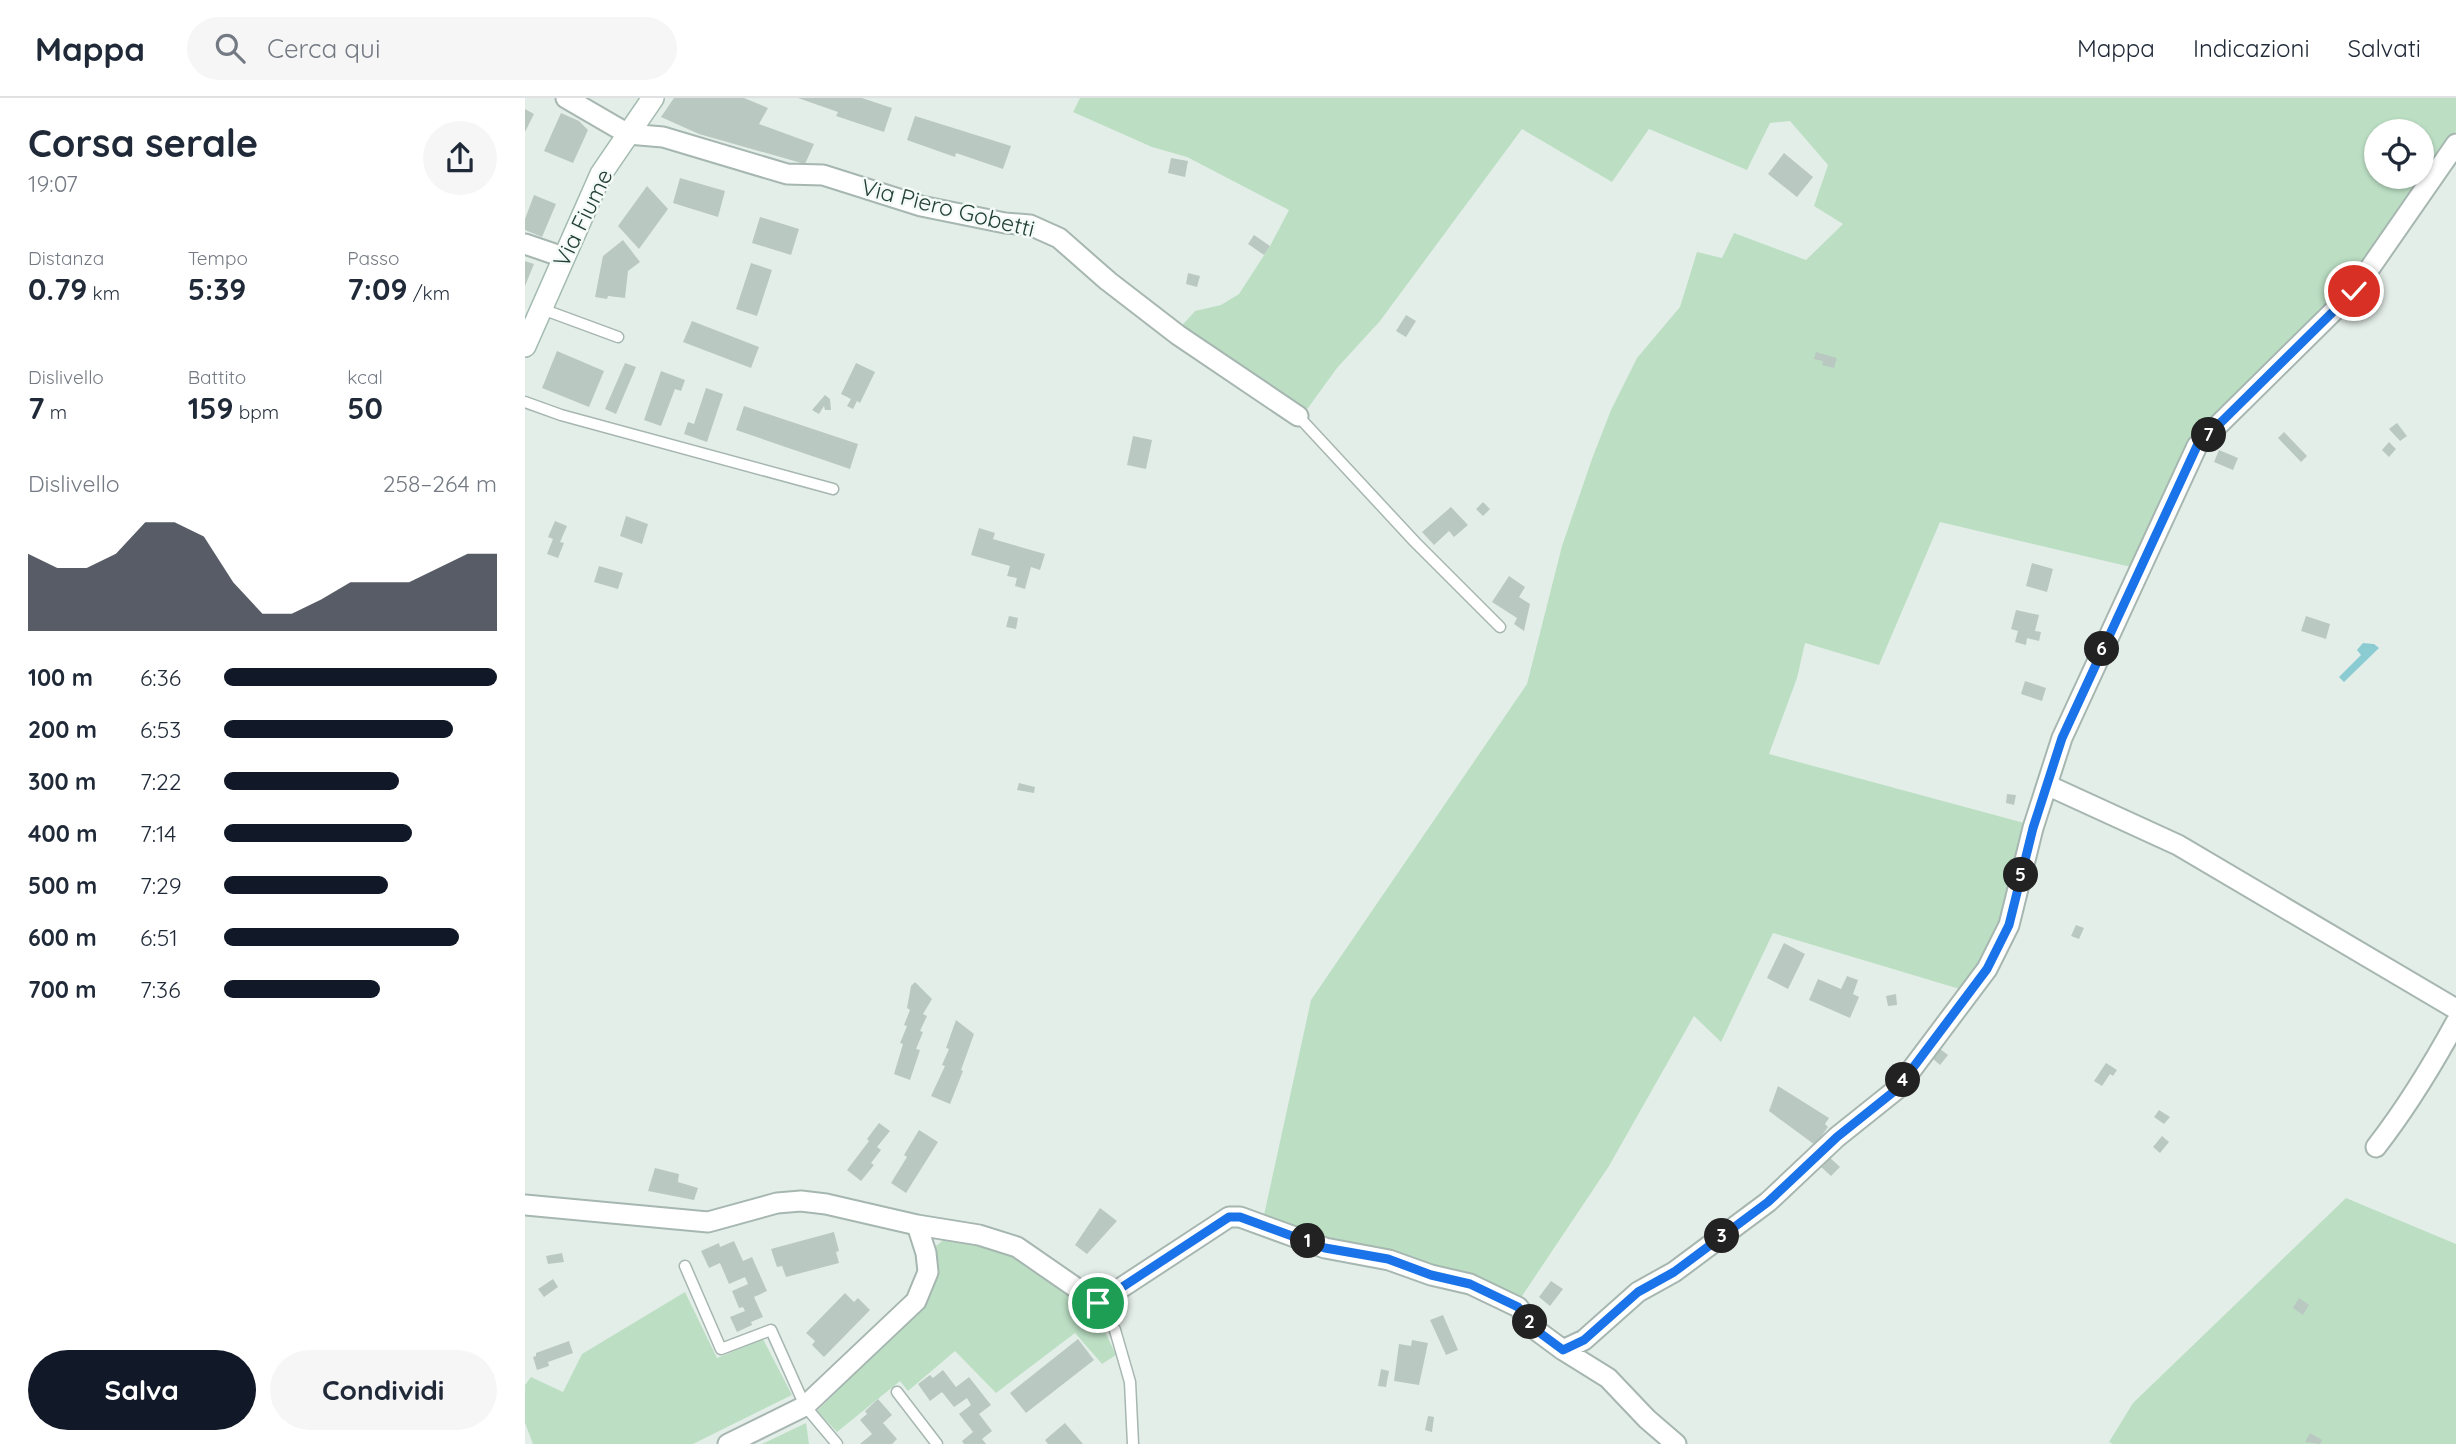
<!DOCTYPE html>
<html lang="it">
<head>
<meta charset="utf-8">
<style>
  :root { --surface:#fff; --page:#f6f6f7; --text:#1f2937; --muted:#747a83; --line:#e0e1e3; --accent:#111827 }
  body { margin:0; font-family:Quicksand,sans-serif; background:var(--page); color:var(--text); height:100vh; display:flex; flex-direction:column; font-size:26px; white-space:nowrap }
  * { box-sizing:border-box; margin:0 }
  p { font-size:23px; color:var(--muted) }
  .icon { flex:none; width:38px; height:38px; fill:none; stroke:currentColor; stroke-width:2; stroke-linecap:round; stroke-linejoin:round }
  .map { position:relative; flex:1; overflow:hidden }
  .side { display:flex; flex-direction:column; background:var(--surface); width:525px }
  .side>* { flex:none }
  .controls { position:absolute; left:1839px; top:21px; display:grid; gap:14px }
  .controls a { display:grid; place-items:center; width:70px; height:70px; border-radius:50%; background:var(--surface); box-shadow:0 2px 5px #0004; font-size:35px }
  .pin { position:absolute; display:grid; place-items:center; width:60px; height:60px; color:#fff; margin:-30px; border:4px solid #fff; border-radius:50%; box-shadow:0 2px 7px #0007 }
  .km { position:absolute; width:35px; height:35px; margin:-18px; border-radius:50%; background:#222; color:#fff; font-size:19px; line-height:35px; text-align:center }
  .round { display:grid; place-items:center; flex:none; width:74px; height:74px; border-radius:37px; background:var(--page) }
  .summary { display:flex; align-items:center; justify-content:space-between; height:119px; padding:0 28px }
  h1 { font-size:38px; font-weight:700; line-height:52px }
  .metrics { display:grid; grid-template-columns:repeat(3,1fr); gap:10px; height:119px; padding:7px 28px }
  .metrics div { display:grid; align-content:center }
  .metrics b { font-size:30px; font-weight:700 }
  .metrics small { font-size:19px; font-weight:400 }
  .metrics p { font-size:19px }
  .chart { height:196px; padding:14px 28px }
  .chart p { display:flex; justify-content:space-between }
  .chart svg { width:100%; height:126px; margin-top:7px; fill:var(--accent); opacity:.7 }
  .action { display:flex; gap:14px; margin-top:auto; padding:14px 28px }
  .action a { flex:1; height:80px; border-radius:42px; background:var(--accent); color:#fff; font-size:28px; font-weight:700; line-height:80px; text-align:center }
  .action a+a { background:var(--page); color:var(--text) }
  ul { padding:0 28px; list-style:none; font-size:23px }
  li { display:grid; grid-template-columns:112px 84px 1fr; align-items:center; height:52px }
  li i { height:18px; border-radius:9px; background:var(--accent) }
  header { display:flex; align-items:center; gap:42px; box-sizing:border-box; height:98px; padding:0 35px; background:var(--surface); border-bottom:2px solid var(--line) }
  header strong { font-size:33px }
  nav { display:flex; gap:38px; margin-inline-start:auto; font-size:24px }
  .search { width:490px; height:63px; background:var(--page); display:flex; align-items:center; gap:18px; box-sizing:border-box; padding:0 24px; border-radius:38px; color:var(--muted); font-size:26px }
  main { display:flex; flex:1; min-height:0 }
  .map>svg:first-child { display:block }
</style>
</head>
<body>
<header>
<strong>Mappa</strong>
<div class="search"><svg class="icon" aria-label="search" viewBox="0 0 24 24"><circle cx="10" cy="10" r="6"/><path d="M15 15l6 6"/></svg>Cerca qui</div>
<nav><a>Mappa</a><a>Indicazioni</a><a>Salvati</a></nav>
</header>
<main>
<section class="side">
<div class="summary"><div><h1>Corsa serale</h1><p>19:07</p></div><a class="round"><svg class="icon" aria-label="share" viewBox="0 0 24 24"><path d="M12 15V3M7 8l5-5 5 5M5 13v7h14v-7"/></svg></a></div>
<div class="metrics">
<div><p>Distanza</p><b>0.79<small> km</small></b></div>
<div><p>Tempo</p><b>5:39</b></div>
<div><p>Passo</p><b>7:09<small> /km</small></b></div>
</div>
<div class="metrics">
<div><p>Dislivello</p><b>7<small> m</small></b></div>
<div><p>Battito</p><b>159<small> bpm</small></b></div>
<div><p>kcal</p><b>50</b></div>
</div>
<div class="chart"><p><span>Dislivello</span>258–264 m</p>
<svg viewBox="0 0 160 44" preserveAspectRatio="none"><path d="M0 44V17L10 22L20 22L30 17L40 6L50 6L60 11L70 27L80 38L90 38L100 33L110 27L120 27L130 27L140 22L150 17L160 17V44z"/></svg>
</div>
<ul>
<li><b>100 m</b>6:36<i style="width:100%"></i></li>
<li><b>200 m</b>6:53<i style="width:84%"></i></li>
<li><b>300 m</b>7:22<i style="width:64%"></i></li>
<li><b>400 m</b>7:14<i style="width:69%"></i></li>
<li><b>500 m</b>7:29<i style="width:60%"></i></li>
<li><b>600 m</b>6:51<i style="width:86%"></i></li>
<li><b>700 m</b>7:36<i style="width:57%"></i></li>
</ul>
<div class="action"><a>Salva</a><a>Condividi</a></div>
</section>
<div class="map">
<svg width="1931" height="1346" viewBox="0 0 1931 1346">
  <rect width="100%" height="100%" fill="#e4eee9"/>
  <path fill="#bcdfc4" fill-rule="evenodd" d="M555 0H1931V33L1826 190 1672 341 1610 470 1415 424 1354 567 1280 545 1272 580 1244 656 1503 726 1478 826 1438 892 1248 835 1196 944 1169 918 1084 1068 995 1201 799 1143 739 1117 786 902 1002 586 1037 448 1067 361 1086 312 1112 260 1155 209 1172 154 1197 160 1209 135 1281 162 1318 126 1289 108 1303 67 1265 23 1245 25 1222 72 1124 31 1087 84 997 31 855 223 812 270 783 310 777 315 653 232 670 213 696 207 714 196 745 148 764 112 662 59 627 49 548 14ZM1852 33H1897V79H1852Z
    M1821 1100 1931 1146V1346H1588L1584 1344 1608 1305Z
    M421 1140 492 1155 558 1205 548 1218 563 1229 573 1219 591 1257 577 1266 550 1235 471 1295 430 1253 383 1293 375 1283 312 1334 292 1313 395 1210 412 1179 411 1148Z
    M160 1194 192 1260 238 1241 267 1297 168 1346H8L0 1325V1287L6 1279 38 1294 57 1256Z
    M281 1325 284 1346H237Z"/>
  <path fill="#8bccd3" d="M1838 545 1849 546 1854 550 1819 584 1814 579 1836 557 1832 552Z"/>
  <path fill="#b9c8c1" d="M149 0H219L243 10 234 26 289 46 280 66 174 36 136 19Z
    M273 0H337L367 10 359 34 311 18 313 14Z
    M0 11 9 16 0 34Z
    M36 15 54 23 63 32 48 65 19 53Z
    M390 18 486 48 478 71 431 55 430 59 382 42Z
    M1259 55 1288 79 1272 99 1243 76Z
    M646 60 663 63 660 79 643 75Z
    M155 80 200 93 193 119 148 105Z
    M122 88 143 111 114 151 93 128Z
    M9 97 31 106 17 139 0 132V121Z
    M235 119 274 131 266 157 227 145Z
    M729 137 745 148 739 157 723 146Z
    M98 142 115 164 103 173 100 200 83 198 82 201 70 199 78 158Z
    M0 163 9 166 0 188Z
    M226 165 247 172 232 218 211 211Z
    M663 175 675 178 672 189 661 186Z
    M881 217 891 223 881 239 871 233Z
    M167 223 234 249 226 270 158 244Z
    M32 253 79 273 64 309 17 290Z
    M1291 254 1312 260 1309 270 1297 267 1298 263 1289 261Z
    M100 265 111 269 91 316 80 311Z
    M331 265 350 274 335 305 332 303 328 311 322 308 326 301 316 296Z
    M136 273 160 282 156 293 150 291 136 328 119 322Z
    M181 290 198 296 182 344 159 336 163 324 169 326Z
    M300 297 305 301 306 312H300L299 308 294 316 287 312Z
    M219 308 333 346 325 371 211 332Z
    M1872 325 1882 338 1875 343 1864 331Z
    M1759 334 1782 358 1776 364 1753 340Z
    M608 338 627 342 621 371 602 367Z
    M1864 344 1871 351 1864 359 1857 352Z
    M1694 352 1713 360 1708 372 1689 364Z
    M958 404 965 411 958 418 951 411Z
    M926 409 943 427 929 439 924 433 909 447 897 434Z
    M101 418 123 426 117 446 95 438Z
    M30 423 42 428 35 444 39 445 33 460 22 456 28 441 23 439Z
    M454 430 470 435 468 441 520 456 515 472 506 469 500 491 490 488 492 480 482 478 485 468 446 457Z
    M1507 465 1528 471 1522 494 1501 488Z
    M74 468 98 475 93 491 69 484Z
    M984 478 1000 489 994 499 1005 506 999 533 989 526 992 520 967 504Z
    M1491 512 1514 517 1510 533 1516 534 1514 543 1502 540 1501 547 1490 544 1493 533 1486 531Z
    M484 518 493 520 491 531 481 529Z
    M1781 518 1805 526 1801 541 1776 533Z
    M1500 583 1521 590 1517 603 1496 596Z
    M494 685 510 689 509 695 492 692Z
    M1482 696 1491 697 1489 707 1481 705Z
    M1551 827 1559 830 1554 841 1546 838Z
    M1259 845 1280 856 1263 891 1242 880Z
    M1322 878 1333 882 1328 896 1334 899 1325 920 1284 902 1293 881 1316 891Z
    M390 884 407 901 398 916 402 918 395 933 398 934 391 951 395 952 385 982 369 976 378 946 375 945 382 928 379 927 385 912 382 910 386 888Z
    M1371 896 1372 907 1363 908 1361 898Z
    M431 922 449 936 436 972 438 973 425 1006 406 998 420 968 417 967 424 951 421 950Z
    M1415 951 1423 957 1415 967 1407 960Z
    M1581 965 1592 972 1588 978 1585 976 1577 988 1569 983Z
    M1253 988 1304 1020 1300 1026 1303 1029 1290 1047 1244 1013Z
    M1634 1012 1645 1019 1639 1026 1629 1019Z
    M354 1025 365 1033 352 1049 356 1052 346 1065 349 1067 336 1083 322 1072 344 1043 342 1041Z
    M394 1032 413 1044 381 1095 366 1085 382 1059 379 1057Z
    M1637 1038 1644 1044 1635 1055 1628 1049Z
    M1303 1058 1315 1069 1306 1078 1294 1067Z
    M130 1070 154 1076 153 1084 173 1090 169 1102 123 1093Z
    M575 1110 592 1123 562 1156 550 1147Z
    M309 1134 314 1153 311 1154 314 1165 261 1179 257 1168 252 1169 246 1151Z
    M209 1143 218 1163 227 1159 242 1193 229 1199 238 1219 226 1224 227 1227 212 1234 205 1219 220 1213 218 1209 214 1210 207 1193 223 1186 220 1179 204 1186 195 1165 184 1170 176 1153 194 1145 195 1149Z
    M37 1155 39 1164 23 1166 21 1158Z
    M28 1181 33 1189 19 1199 13 1191Z
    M1026 1183 1038 1191 1025 1208 1014 1199Z
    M320 1195 329 1204 333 1200 345 1212 299 1259 287 1247 290 1243 281 1235Z
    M1774 1200 1784 1207 1778 1217 1768 1210Z
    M918 1217 933 1252 921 1257 905 1222Z
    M553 1241 569 1262 501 1315 485 1295Z
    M887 1242 903 1245 894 1287 869 1283 874 1246 886 1248Z
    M44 1243 48 1255 23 1264 24 1268 12 1272 8 1259 11 1258V1255Z
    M856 1271 864 1273 861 1289 853 1288Z
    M418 1272 431 1289 444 1279 466 1307 454 1316 467 1333 457 1341 461 1346H439L437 1343 448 1334 434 1316 446 1307 442 1300 429 1309 417 1294 405 1303 393 1286 405 1277 408 1280Z
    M353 1301 367 1317 358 1325 372 1341 367 1346H335L347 1336 335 1322 342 1316 340 1313Z
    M903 1318 909 1319 907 1334 900 1332Z
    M540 1325 558 1346H523L520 1342Z
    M1785 1335 1797 1342 1795 1346 1780 1344Z"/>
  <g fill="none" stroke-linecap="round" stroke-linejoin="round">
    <defs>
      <path id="lane" d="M17 211 93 239
        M0 304 36 317 308 391
        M773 318 890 444 975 529
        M160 1168 196 1251 246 1232 280 1308 312 1346
        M573 1205 590 1232 605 1284 608 1346
        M372 1294 412 1346"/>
      <path id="street" d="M41 0 103 36 138 39 262 76 298 77 396 108 480 125 505 127 534 140 583 183 653 237 773 318
        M0 146 38 159
        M1522 687 1653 747 1931 911
        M1851 1049C1882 1009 1907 968 1931 924
        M0 1107 183 1124 252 1105 276 1103 301 1106 392 1127 454 1137 492 1149 573 1205 704 1119H715L800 1150 864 1162 906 1177 945 1186 993 1209 1011 1232 1038 1252 1059 1242 1113 1194 1149 1174 1243 1104 1312 1039 1372 991 1462 871 1484 827 1508 730 1537 640 1672 348 1829 193 1931 46
        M1038 1252 1083 1280 1122 1321 1151 1346
        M203 1346 280 1308 391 1203 403 1174 401 1155 392 1127"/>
      <path id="secondary" d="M0 248 76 76 128 0"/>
    </defs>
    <use href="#lane" stroke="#a6b6b0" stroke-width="13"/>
    <use href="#street" stroke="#a6b6b0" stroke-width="23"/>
    <use href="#secondary" stroke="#a2bab0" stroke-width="24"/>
    <use href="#lane" stroke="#fff" stroke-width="10"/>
    <use href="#street" stroke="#fff" stroke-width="19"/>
    <use href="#secondary" stroke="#fff" stroke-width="21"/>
  </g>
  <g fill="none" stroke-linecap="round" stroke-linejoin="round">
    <defs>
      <path id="route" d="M573 1205 704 1119H715L800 1150 863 1161 906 1177 945 1186 993 1209 1011 1232 1038 1252 1059 1242 1113 1194 1149 1174 1243 1104 1312 1039 1372 991 1462 871 1484 827 1508 730 1537 640 1672 348 1829 193"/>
    </defs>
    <use href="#route" stroke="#fff" stroke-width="14"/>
    <use href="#route" stroke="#1a73e8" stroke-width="9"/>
  </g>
  <g text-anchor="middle" stroke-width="5" stroke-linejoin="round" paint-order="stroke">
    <g font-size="23" fill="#224036" stroke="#f4faf7">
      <text transform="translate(423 110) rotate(14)" y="8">Via Piero Gobetti</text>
      <text transform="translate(58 120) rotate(-64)" y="8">Via Fiume</text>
    </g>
  </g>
</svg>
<div class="controls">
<a><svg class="icon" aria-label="locate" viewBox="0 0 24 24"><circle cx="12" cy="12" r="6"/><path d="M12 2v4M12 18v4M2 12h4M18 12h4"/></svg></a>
</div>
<div class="pin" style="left:573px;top:1205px;background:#1e9e55"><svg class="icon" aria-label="arrive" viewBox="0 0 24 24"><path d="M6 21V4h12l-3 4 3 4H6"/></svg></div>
<div class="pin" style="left:1829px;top:193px;background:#d93025"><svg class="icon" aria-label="check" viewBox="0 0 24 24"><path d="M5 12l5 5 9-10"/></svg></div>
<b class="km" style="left:783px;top:1143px">1</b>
<b class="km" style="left:1005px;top:1224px">2</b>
<b class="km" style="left:1197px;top:1138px">3</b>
<b class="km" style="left:1378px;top:982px">4</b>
<b class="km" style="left:1496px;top:777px">5</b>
<b class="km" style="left:1577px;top:551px">6</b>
<b class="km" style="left:1684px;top:337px">7</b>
</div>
</main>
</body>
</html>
